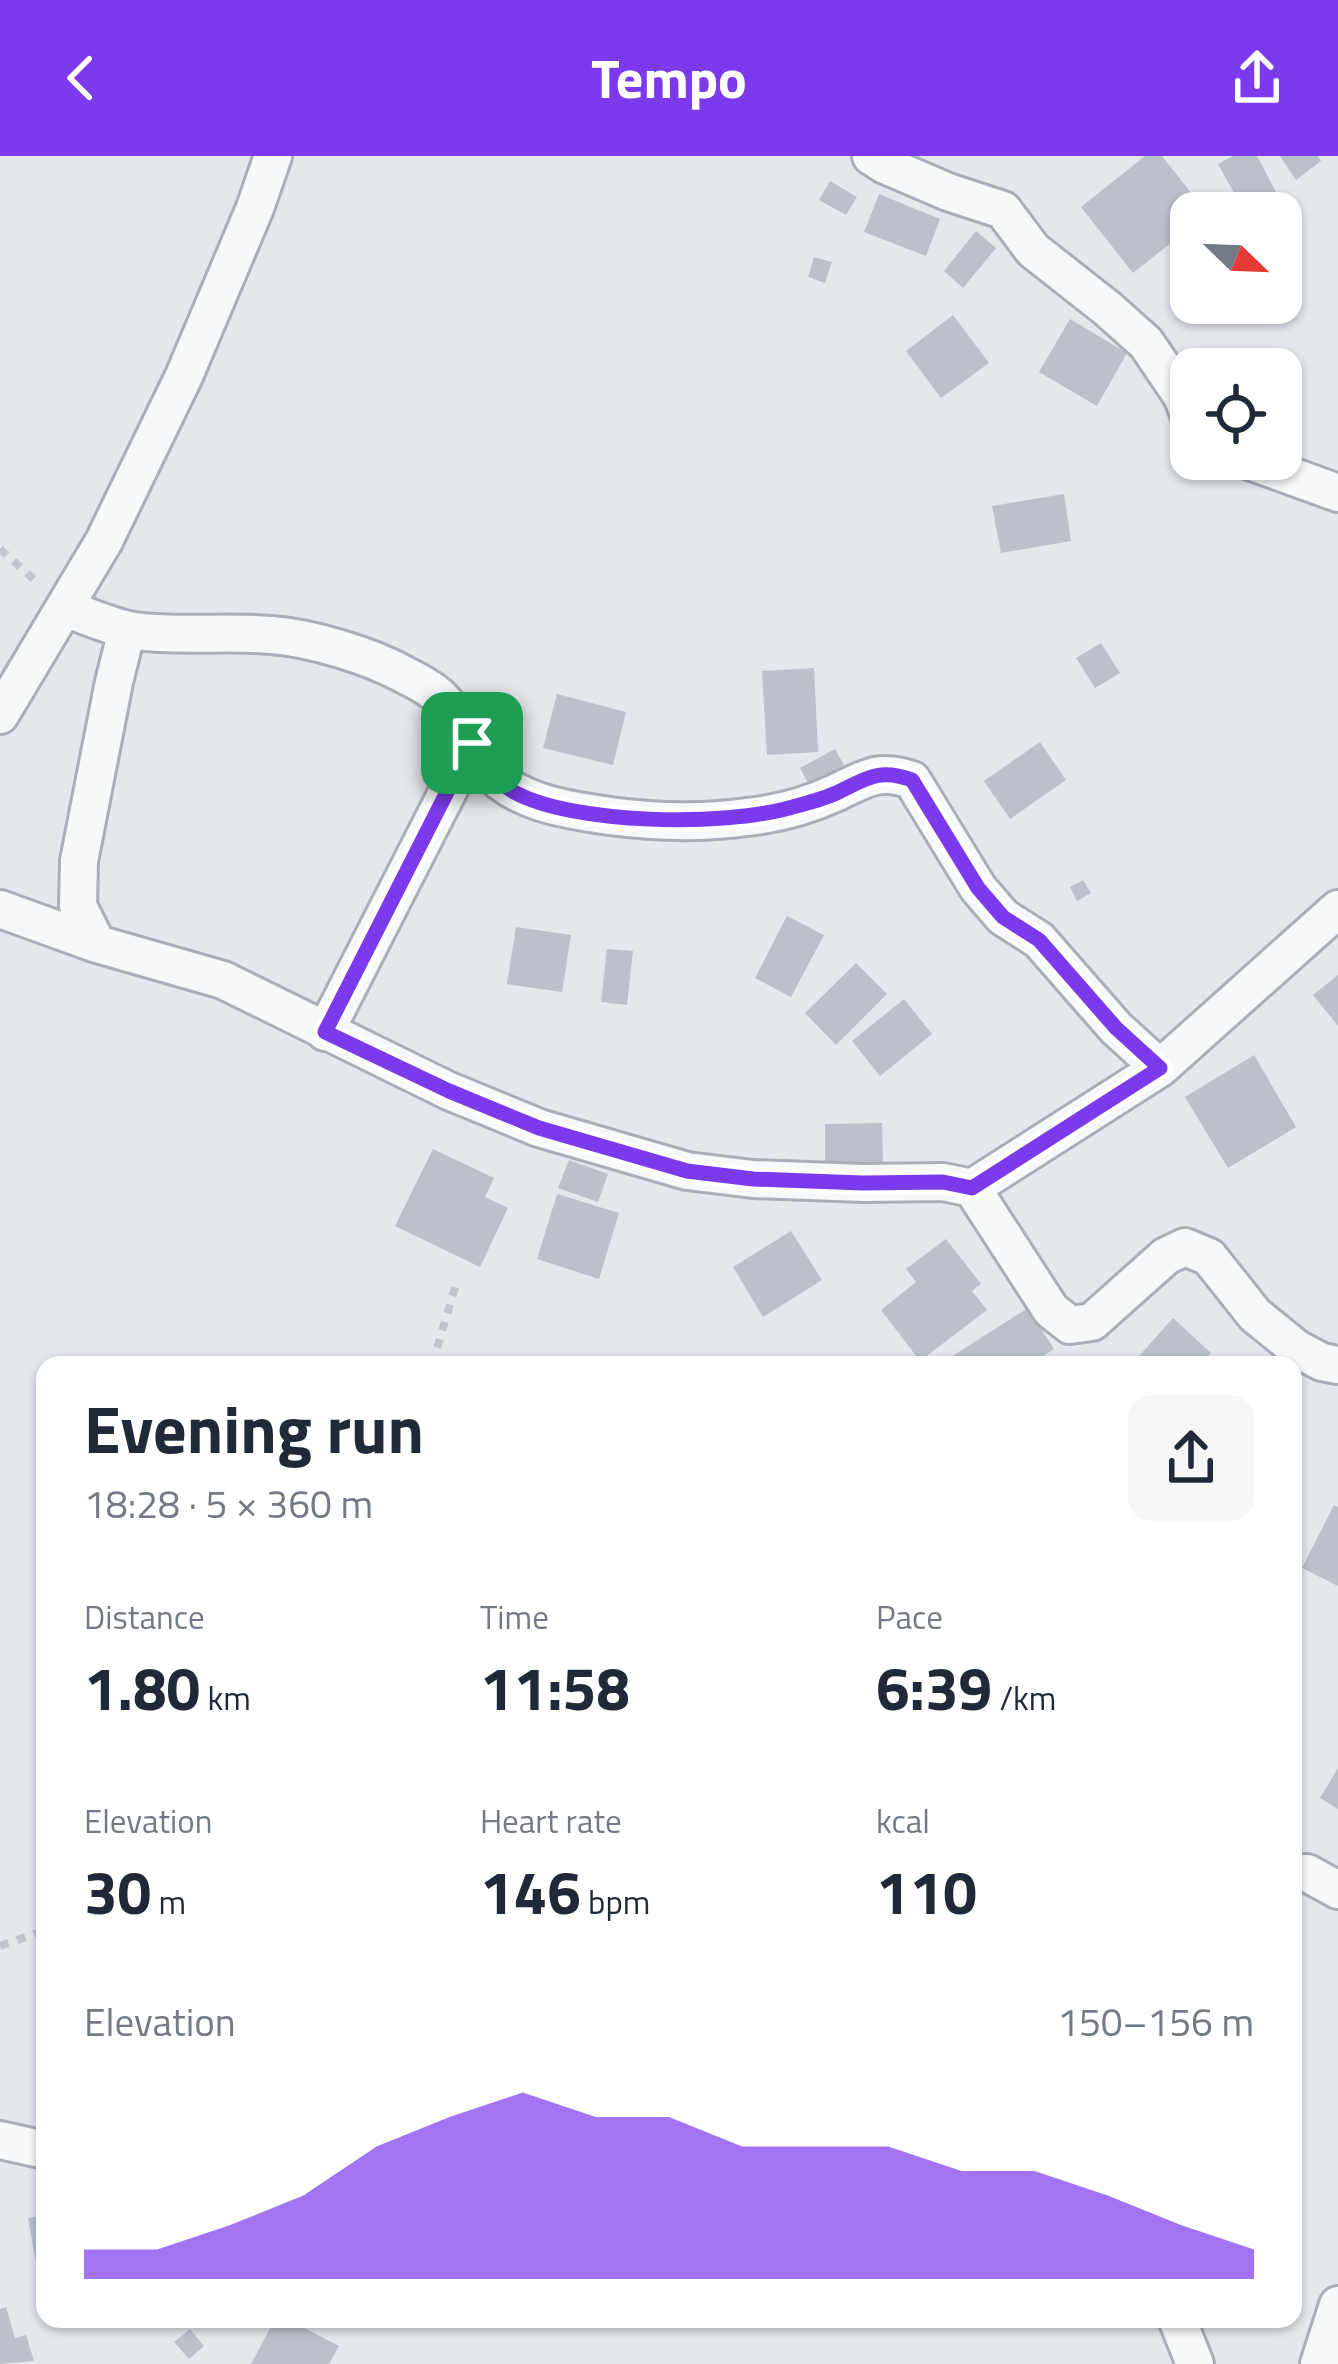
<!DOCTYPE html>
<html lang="en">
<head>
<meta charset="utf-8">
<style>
  :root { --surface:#fff; --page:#f6f6f7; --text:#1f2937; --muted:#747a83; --accent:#7c3aed }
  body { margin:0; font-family:"Titillium Web",sans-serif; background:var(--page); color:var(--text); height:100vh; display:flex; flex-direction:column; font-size:45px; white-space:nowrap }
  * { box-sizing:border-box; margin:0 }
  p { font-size:39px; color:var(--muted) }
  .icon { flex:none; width:66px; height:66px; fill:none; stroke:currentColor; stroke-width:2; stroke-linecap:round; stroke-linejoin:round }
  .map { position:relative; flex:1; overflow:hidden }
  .details { position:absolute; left:36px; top:1200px; width:1266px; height:972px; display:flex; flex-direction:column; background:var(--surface); border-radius:24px; box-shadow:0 3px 9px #0004 }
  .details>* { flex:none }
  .needle { width:78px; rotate:113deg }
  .buttons { position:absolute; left:1170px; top:36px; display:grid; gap:24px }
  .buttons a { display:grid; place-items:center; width:132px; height:132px; border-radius:24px; background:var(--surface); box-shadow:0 3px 9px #0004; font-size:60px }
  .pin { position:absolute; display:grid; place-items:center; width:102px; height:102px; color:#fff; margin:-51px; border-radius:24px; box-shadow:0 6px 18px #0006 }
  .round { display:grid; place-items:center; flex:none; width:126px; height:126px; border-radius:24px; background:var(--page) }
  .summary { display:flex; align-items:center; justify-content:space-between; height:204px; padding:0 48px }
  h1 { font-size:66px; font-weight:700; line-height:90px }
  .metrics { display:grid; grid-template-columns:repeat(3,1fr); gap:18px; height:204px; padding:12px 48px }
  .metrics div { display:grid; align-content:center }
  .metrics b { font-size:60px; font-weight:700 }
  .metrics small { font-size:33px; font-weight:400 }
  .metrics p { font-size:33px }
  .chart { height:336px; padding:24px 48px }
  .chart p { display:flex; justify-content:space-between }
  .chart svg { width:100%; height:216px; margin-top:12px; fill:var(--accent); opacity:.7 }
  header { display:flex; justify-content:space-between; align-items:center; height:156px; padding:0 48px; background:var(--accent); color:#fff; font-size:54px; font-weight:700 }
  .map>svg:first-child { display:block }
</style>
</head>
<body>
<header><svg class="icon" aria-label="back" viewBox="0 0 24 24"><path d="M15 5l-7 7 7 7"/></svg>Tempo<svg class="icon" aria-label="share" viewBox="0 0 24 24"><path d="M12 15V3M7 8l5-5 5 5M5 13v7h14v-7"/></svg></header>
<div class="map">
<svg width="1338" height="2208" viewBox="0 0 1338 2208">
  <rect width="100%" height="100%" fill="#e4e7ec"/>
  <path fill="#bbc0ca" d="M1145 0H1162L1207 57H1191V71L1133 117 1081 51Z
    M1233 0H1257L1282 47 1264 57H1245L1218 8Z
    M1280 0H1318L1321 5 1296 24Z
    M830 25 857 41 846 59 819 44Z
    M879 38 940 63 926 100 864 76Z
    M976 75 996 92 963 132 944 115Z
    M814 101 832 106 825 127 808 121Z
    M953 159 989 207 941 242 906 195Z
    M1070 163 1127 197 1097 250 1039 216Z
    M1064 338 1071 385 1001 397 992 350Z
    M1101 487 1120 517 1095 532 1076 502Z
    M814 512 818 596 767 599 762 515Z
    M557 538 626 556 613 609 543 592Z
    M1040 586 1066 624 1010 663 984 625Z
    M835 593 844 609 809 629 800 612Z
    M1083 724 1091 737 1077 745 1070 731Z
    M787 760 824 779 791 841 755 822Z
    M516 771 571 779 562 836 507 828Z
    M607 793 633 795 627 849 601 846Z
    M856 807 887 838 836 889 805 857Z
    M1338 819V870L1313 839Z
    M904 843 932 878 880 920 852 885Z
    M1254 899 1296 971 1228 1012 1185 941Z
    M882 967 883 1006 825 1008V968Z
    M433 993 494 1022 485 1041 508 1052 480 1111 395 1070Z
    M569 1004 608 1018 598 1046 558 1032Z
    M557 1038 619 1057 599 1123 537 1103Z
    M791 1075 822 1124 763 1161 733 1111Z
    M946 1083 981 1128 972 1135 987 1154 920 1205 881 1154 916 1126 906 1113Z
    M1028 1152 1054 1193 1030 1209H960L954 1199Z
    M1173 1162 1211 1197 1201 1209H1131Z
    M1334 1349 1338 1351V1430L1302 1412Z
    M1338 1612V1653L1320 1642Z
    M45 2059V2123L39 2124 28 2062Z
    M6 2151 15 2182 26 2179 34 2205 0 2208V2153Z
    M275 2163H287L339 2190 329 2208H251Z
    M190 2173 204 2190 189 2203 174 2186Z"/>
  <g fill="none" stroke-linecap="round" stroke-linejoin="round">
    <defs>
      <path id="minor" d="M871 0 885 9 948 36 1003 54 1033 94 1108 153 1146 187 1182 240 1191 263
        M1244 303 1338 337
        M65 452C87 460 111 471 134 475 180 481 226 475 271 479 311 482 368 499 403 518 413 523 425 529 434 536 459 555 467 588 486 611 514 647 568 654 610 660 654 666 704 667 747 661 776 658 809 649 835 637 865 623 878 612 912 624L978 732 1003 761 1039 784 1116 872 1160 912
        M0 559 104 385 184 220 255 52 273 0
        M0 753 97 788 223 824 449 935 539 972 687 1015 753 1023 863 1027 943 1026 972 1032 1051 1154 1070 1169 1092 1166 1166 1100 1185 1091 1209 1101 1255 1159 1297 1193 1322 1206 1338 1209
        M97 788 78 750 79 705 114 526 127 474
        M325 876 472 588
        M972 1032 1160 912 1338 753
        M1293 1717H1307L1338 1734
        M0 1984 45 1994
        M1177 2163 1195 2208
        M1319 2208 1338 2149"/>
    </defs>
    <use href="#minor" stroke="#a9aeb7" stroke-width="42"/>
    <path stroke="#c2c5cb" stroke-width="8" stroke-dasharray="9 9" stroke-linecap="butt" d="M0 393 39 428
      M432 1209 457 1125
      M0 1790 45 1774"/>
    <use href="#minor" stroke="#f7f8fa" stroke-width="36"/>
  </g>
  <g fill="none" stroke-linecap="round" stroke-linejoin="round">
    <defs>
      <path id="route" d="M472 587C483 606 494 625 514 636 574 669 724 670 789 652 804 648 820 644 834 638 865 624 877 611 912 624L978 732 1003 761 1039 784 1116 872 1160 912 972 1032 943 1026 863 1027 753 1023 687 1015 539 972 449 935 325 876Z"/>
    </defs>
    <use href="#route" stroke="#fff" stroke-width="24"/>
    <use href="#route" stroke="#7c3aed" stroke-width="15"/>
  </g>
</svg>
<div class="buttons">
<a><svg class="needle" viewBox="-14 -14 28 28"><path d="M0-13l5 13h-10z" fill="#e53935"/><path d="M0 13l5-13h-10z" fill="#747a83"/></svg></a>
<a><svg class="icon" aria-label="locate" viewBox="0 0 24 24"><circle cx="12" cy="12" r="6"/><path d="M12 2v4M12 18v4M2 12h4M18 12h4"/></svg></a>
</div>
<div class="pin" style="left:472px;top:587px;background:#1e9e55"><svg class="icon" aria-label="arrive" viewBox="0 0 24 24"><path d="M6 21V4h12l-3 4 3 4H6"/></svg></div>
<section class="details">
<div class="summary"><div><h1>Evening run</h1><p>18:28 · 5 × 360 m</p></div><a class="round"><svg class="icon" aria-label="share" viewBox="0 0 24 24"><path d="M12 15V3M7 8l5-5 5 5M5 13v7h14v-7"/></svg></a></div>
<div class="metrics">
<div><p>Distance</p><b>1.80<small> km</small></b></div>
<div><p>Time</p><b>11:58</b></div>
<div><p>Pace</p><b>6:39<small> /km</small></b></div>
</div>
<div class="metrics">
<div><p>Elevation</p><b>30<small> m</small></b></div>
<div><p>Heart rate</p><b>146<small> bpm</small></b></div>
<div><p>kcal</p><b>110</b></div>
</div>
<div class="chart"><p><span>Elevation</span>150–156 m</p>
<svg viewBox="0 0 160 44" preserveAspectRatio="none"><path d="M0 44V38L10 38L20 33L30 27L40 17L50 11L60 6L70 11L80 11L90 17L100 17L110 17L120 22L130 22L140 27L150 33L160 38V44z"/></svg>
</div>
</section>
</div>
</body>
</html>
